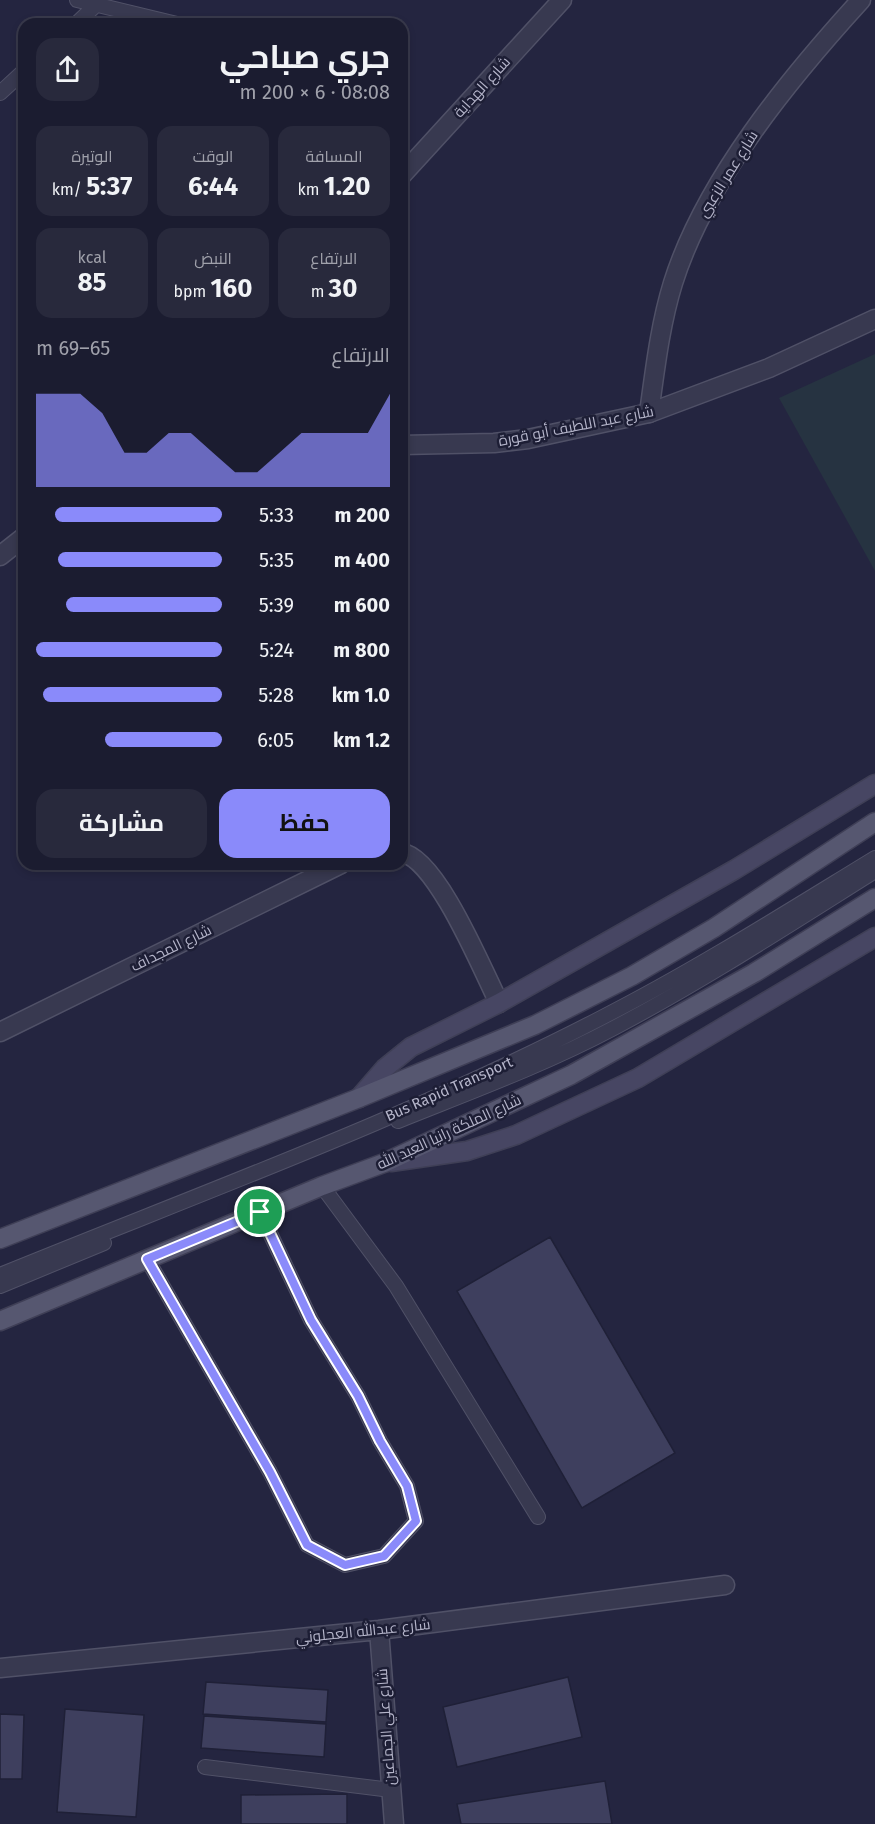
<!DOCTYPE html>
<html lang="ar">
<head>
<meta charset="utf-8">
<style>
  :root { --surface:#1b1c30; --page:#28293c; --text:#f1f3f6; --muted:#a0a1ab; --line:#393a4c; --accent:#8a8afa }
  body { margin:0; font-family:"Fira Sans",Cairo,sans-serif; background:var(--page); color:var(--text); direction:rtl; height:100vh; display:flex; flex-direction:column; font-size:22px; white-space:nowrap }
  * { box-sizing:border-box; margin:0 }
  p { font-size:20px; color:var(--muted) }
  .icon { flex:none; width:33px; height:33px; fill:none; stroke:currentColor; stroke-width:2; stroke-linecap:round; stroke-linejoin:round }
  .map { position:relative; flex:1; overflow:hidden; direction:ltr }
  .drawer { position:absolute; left:18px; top:18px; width:390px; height:852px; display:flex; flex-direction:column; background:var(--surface); border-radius:18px; box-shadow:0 3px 9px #0003,0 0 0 2px var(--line); direction:rtl }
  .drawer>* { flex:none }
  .pin { position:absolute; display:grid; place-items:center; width:51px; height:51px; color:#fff; margin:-26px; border:3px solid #fff; border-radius:50%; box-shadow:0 2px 6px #0007 }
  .round { display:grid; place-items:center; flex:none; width:63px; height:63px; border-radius:18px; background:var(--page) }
  .overview { display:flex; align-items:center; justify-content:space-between; height:102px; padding:0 18px }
  h1 { font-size:33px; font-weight:700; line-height:45px }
  .figures { display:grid; grid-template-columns:repeat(3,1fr); gap:9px; height:102px; padding:6px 18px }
  .figures div { display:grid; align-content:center; border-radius:15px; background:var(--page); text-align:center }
  .figures b { font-size:26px; font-weight:700 }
  .figures small { font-size:16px; font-weight:400 }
  .figures p { font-size:16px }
  .chart { height:168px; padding:12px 18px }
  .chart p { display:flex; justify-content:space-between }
  .chart svg { width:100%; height:108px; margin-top:6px; fill:var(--accent); opacity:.7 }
  .button { display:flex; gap:12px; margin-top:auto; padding:12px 18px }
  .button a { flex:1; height:69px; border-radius:18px; background:var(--accent); color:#111; font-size:24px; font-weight:700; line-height:69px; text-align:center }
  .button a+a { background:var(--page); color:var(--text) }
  ul { padding:0 18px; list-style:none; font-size:20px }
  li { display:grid; grid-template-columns:96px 72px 1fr; align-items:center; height:45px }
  li i { height:15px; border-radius:8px; background:var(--accent) }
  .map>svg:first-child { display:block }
</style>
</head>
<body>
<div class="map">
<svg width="875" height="1824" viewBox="0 0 875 1824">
  <rect width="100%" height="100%" fill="#242540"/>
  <path fill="#263341" d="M875 354V571L779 398Z"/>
  <path fill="#3e3f5e" stroke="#1f2037" stroke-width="1.5" d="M550 1237 675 1453 582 1508 457 1291Z
    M568 1677 582 1737 457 1767 443 1707Z
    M206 1682 328 1690 326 1722 203 1714Z
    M65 1709 144 1715 136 1817 57 1812Z
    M0 1714 24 1715 22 1779H0Z
    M204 1716 326 1724 324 1757 201 1748Z
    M605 1781 612 1824H461L457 1804Z
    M347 1794V1824H241V1795Z"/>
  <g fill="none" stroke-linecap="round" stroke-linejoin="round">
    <defs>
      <path id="service" d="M77 0 177 24
        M76 24 96 5
        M0 93 24 71
        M398 1121C470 1092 544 1065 612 1029 703 981 789 925 875 871
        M322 1186 396 1286 538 1517
        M147 1259 270 1472 307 1545 345 1565 384 1556 416 1521 407 1486 380 1441 358 1396 311 1320 260 1212
        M0 1275C201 1193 408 1118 601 1018 695 970 785 913 875 858
        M0 1286 104 1243
        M205 1767 391 1790"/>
      <path id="minor" d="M649 413C655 370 660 325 673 283 705 181 789 79 861 0
        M0 556 24 537
        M402 853C436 857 483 971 499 1003
        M0 1032 341 864
        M379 1630 394 1824
        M0 1668 379 1630 725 1585"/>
      <path id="tertiary" d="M402 175 562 0
        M402 445 494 443 528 439 649 413 769 368 875 319"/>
      <path id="secondary" d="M359 1098 385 1068 411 1047 499 1003 734 870 875 784
        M391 1162 467 1151 516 1135 638 1078 875 937"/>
      <path id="primary" d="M0 1239 359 1098 535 1025 632 976 714 928 875 822
        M0 1321 322 1186 384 1163 571 1075 754 973 875 898"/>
    </defs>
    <use href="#service" stroke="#505167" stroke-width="16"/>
    <use href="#minor" stroke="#505167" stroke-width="21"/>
    <use href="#tertiary" stroke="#505167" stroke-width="21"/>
    <use href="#secondary" stroke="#3f3f56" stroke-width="21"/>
    <use href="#primary" stroke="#3f3f56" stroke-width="21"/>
    <use href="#service" stroke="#383950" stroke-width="14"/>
    <use href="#minor" stroke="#383950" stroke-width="18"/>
    <use href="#tertiary" stroke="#383950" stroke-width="18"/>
    <use href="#secondary" stroke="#474663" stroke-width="18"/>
    <use href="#primary" stroke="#565770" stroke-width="18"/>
  </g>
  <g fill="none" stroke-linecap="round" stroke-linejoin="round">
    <defs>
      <path id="route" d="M260 1212 311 1320 358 1396 380 1441 407 1486 416 1521 384 1556 345 1565 307 1545 270 1472 147 1259Z"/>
    </defs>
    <use href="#route" stroke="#fff" stroke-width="12"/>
    <use href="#route" stroke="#8a8afa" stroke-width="8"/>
  </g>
  <g text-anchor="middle" stroke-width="5" stroke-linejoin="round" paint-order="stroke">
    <g font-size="15" fill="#b5b5ca" stroke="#1d1e35">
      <text transform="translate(482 87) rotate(-48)" y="5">شارع الهداية</text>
      <text transform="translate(728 174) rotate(-58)" y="5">شارع عمر الزعبي</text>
      <text transform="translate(576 426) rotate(-11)" y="5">شارع عبد اللطيف أبو قورة</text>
      <text transform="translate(171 948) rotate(-26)" y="5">شارع المجداف</text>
      <text transform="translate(449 1089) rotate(-24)" y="5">Bus Rapid Transport</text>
      <text transform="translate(449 1132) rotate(-25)" y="5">شارع الملكة رانيا العبد الله</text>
      <text transform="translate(363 1631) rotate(-6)" y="5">شارع عبدالله العجلوني</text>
      <text transform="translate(386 1727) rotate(-94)" y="5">شارع علي الجماعين</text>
    </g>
  </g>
</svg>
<div class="pin" style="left:260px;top:1212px;background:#1e9e55"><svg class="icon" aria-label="arrive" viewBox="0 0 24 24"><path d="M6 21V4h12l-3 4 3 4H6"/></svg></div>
<section class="drawer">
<div class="overview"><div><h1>جري صباحي</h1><p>08:08 · 6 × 200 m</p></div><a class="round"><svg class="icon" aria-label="share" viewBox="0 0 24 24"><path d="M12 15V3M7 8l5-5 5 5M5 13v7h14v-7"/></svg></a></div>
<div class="figures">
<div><p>المسافة</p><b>1.20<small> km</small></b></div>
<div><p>الوقت</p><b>6:44</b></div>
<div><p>الوتيرة</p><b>5:37<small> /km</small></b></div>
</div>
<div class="figures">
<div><p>الارتفاع</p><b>30<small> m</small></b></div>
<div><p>النبض</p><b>160<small> bpm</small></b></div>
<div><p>kcal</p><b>85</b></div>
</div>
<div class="chart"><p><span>الارتفاع</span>65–69 m</p>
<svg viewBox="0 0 160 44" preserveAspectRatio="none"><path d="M0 44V6L10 6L20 6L30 14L40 30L50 30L60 22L70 22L80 30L90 38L100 38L110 30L120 22L130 22L140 22L150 22L160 6V44z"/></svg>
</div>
<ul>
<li><b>200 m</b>5:33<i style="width:90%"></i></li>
<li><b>400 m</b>5:35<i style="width:88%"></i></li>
<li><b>600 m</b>5:39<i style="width:84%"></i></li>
<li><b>800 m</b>5:24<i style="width:100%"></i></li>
<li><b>1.0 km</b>5:28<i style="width:96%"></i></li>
<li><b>1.2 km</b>6:05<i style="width:63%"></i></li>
</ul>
<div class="button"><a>حفظ</a><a>مشاركة</a></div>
</section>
</div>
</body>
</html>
